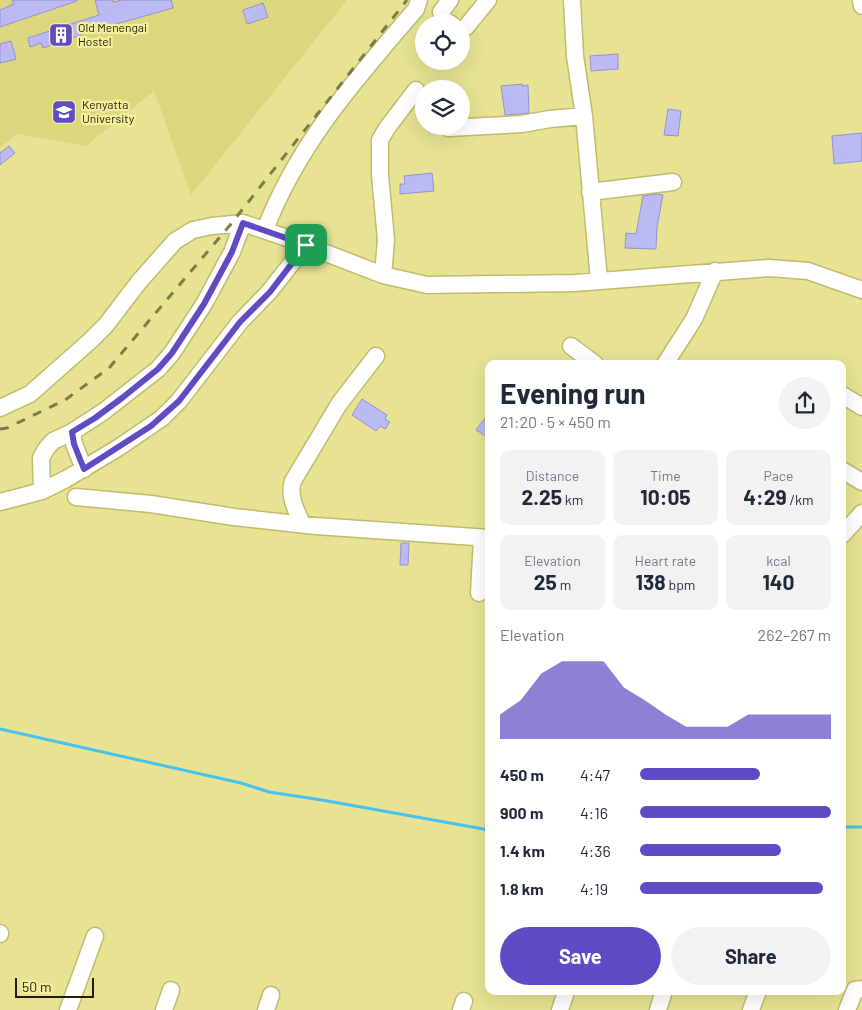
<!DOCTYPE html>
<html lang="en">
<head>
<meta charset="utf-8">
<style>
  :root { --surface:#fff; --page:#f2f2f3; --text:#1f2937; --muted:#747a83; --accent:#5f4bc4 }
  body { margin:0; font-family:Barlow,sans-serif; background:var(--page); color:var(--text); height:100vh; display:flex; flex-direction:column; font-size:19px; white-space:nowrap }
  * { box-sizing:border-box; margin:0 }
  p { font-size:16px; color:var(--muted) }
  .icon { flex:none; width:28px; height:28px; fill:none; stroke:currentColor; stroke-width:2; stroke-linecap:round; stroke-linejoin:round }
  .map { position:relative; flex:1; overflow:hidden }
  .drawer { position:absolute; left:485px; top:360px; width:361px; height:635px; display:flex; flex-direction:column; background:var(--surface); border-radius:10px; box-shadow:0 5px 20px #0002 }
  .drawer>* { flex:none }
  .tools { position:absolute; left:415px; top:15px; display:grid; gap:10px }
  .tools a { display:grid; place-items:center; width:55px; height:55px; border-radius:50%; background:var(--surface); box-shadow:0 5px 20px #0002; font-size:25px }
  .scale { position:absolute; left:15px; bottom:12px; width:79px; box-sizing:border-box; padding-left:5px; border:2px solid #211e00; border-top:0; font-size:14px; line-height:18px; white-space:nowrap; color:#211e00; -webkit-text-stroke:4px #f4f0a0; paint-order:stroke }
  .pin { position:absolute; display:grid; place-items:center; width:42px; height:42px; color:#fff; margin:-21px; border-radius:10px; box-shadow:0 2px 8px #0006 }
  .round { display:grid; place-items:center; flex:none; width:52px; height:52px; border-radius:26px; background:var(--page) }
  .summary { display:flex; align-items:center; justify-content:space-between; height:85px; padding:0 15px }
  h1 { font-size:28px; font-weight:700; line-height:38px }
  .metrics { display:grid; grid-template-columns:repeat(3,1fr); gap:8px; height:85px; padding:5px 15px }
  .metrics div { display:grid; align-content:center; border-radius:10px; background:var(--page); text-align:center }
  .metrics b { font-size:21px; font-weight:700 }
  .metrics small { font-size:14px; font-weight:400 }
  .metrics p { font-size:14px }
  .chart { height:140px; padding:10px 15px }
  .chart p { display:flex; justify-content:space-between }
  .chart svg { width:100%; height:90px; margin-top:5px; fill:var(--accent); opacity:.7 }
  .button { display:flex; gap:10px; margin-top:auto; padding:10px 15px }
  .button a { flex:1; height:58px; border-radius:30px; background:var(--accent); color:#fff; font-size:20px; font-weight:700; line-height:58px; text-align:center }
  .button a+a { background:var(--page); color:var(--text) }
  ul { padding:0 15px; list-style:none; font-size:16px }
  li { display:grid; grid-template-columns:80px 60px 1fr; align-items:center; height:38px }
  li i { height:12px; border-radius:6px; background:var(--accent) }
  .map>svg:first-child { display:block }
</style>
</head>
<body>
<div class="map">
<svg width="862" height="1010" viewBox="0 0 862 1010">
  <rect width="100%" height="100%" fill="#e7e393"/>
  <path fill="#dcd67e" d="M0 0H347L191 195 154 91 86 146 18 134 0 147Z"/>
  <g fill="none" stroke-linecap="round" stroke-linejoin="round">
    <path stroke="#47c2ee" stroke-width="3" d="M0 729 241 783 269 792 322 800 489 830
      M842 827H862"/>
  </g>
  <path fill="#bbbaf3" stroke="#9491d6" d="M12 0H77V1L0 27V10L14 4Z
    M95 0H113V2L122 0H171L173 8 95 30 43 48 41 43 30 47 28 38 99 15Z
    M263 3 268 17 247 24 243 10Z
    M11 41 16 59 0 63V44Z
    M618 54V69L591 71 590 56Z
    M522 84V86L528 85 529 113 505 115 501 86Z
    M668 109 681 111 678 136 664 135Z
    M862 133V161L834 164 832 136Z
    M9 146 15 153 0 165V153Z
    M432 173 434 191 400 194V184H405L404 176Z
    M657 194 663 195 657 227 656 249 625 248 626 233 636 234 643 196Z
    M362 399 387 415 385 419 390 422 385 429 380 426 376 431 352 415Z
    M489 413V438L476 430Z
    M401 543H409L408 565H400Z"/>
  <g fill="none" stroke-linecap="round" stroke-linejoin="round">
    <defs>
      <path id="minor" d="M450 0 441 12 444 20 451 24
        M572 0 575 56 584 116 599 280
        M861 0 862 6
        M461 29 466 27 488 0
        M448 128 522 124 550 119 584 116
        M590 192 673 182
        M265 230C297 145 357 77 416 9L419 0
        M383 275 386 240 380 175V140L387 128 416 90
        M571 346 595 364
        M665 364 694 319 715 271
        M844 396 862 407
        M0 408 30 394 90 341 106 325 138 283 175 241 193 230 212 226 243 223 287 238 383 275 427 285 574 283 769 268 808 271 862 290
        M72 432 74 444 84 469
        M842 470 862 482
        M42 491 41 458 46 449 53 441 72 432 103 412 158 369 172 353 204 304 232 252 243 223
        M76 497 151 504 234 517 316 526 489 538
        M0 502 42 491 66 479 118 448 162 418 179 401 240 322 269 292 306 245
        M302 524C296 510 288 495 293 481L339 404 376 356
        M842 535 862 513
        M479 593 482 538
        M0 934V933
        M68 1010 95 936
        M164 1010 171 990
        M266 1010 271 995
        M461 1010 464 1001
        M560 1010 565 995
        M658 1010 664 991
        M751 1010 758 991
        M847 1010 855 990 862 989"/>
    </defs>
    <use href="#minor" stroke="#c0bb6d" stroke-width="19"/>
    <use href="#minor" stroke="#fff" stroke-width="16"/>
    <path stroke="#7e7b45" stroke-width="3" stroke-dasharray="9 9" stroke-linecap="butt" d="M0 429 7 428 65 400 109 368 231 224 407 0"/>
  </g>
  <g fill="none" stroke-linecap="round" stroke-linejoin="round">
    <defs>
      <path id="route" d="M243 223 306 245 270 292 240 322 179 401 151 426 84 469 74 444 72 432 95 418 122 398 158 369 172 353 204 304 232 252Z"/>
    </defs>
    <use href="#route" stroke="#fff" stroke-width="10"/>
    <use href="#route" stroke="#5f4bc4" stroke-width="6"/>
  </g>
  <defs>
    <symbol id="building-square" viewBox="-11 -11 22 22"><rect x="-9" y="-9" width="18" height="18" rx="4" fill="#5f4bc4" stroke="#f4f0a0"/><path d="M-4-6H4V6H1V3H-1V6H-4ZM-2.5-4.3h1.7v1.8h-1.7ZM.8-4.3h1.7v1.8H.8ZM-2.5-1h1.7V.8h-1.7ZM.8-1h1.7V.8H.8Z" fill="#fff"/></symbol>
    <symbol id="university-square" viewBox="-11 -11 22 22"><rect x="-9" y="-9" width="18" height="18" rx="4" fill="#5f4bc4" stroke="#f4f0a0"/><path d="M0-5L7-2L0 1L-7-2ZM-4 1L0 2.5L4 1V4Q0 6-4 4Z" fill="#fff"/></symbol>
  </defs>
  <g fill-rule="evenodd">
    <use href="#building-square" x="47" y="21" width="28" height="28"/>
    <use href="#university-square" x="50" y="98" width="28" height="28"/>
  </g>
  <g text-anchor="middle" stroke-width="4.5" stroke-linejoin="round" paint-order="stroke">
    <g font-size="12" fill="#211e00" stroke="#f4f0a0" text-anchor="start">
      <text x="78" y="32">Old Menengai<tspan x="78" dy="14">Hostel</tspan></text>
      <text x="82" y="109">Kenyatta<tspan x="82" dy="14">University</tspan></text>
    </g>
  </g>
</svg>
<div class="tools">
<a><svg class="icon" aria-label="locate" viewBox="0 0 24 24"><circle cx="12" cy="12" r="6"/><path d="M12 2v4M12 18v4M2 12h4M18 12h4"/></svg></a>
<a><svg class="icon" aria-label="layers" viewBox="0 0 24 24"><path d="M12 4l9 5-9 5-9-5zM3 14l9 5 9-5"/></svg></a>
</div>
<div class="scale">50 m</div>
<div class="pin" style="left:306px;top:245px;background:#1e9e55"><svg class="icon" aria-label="arrive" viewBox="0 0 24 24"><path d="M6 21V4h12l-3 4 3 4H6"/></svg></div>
<section class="drawer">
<div class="summary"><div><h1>Evening run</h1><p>21:20 · 5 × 450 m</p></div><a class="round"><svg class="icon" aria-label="share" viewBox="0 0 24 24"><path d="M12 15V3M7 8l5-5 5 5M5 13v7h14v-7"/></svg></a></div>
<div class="metrics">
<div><p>Distance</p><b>2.25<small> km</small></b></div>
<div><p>Time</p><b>10:05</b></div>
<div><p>Pace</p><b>4:29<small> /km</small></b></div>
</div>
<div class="metrics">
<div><p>Elevation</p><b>25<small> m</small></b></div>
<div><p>Heart rate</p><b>138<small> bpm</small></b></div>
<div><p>kcal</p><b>140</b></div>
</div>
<div class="chart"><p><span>Elevation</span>262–267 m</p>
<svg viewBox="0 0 160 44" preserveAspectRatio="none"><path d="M0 44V32L10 25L20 12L30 6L40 6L50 6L60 19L70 25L80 32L90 38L100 38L110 38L120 32L130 32L140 32L150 32L160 32V44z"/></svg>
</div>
<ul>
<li><b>450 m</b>4:47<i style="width:63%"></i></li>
<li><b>900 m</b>4:16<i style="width:100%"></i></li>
<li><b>1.4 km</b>4:36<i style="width:74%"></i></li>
<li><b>1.8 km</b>4:19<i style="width:96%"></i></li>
</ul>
<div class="button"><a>Save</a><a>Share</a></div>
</section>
</div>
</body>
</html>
